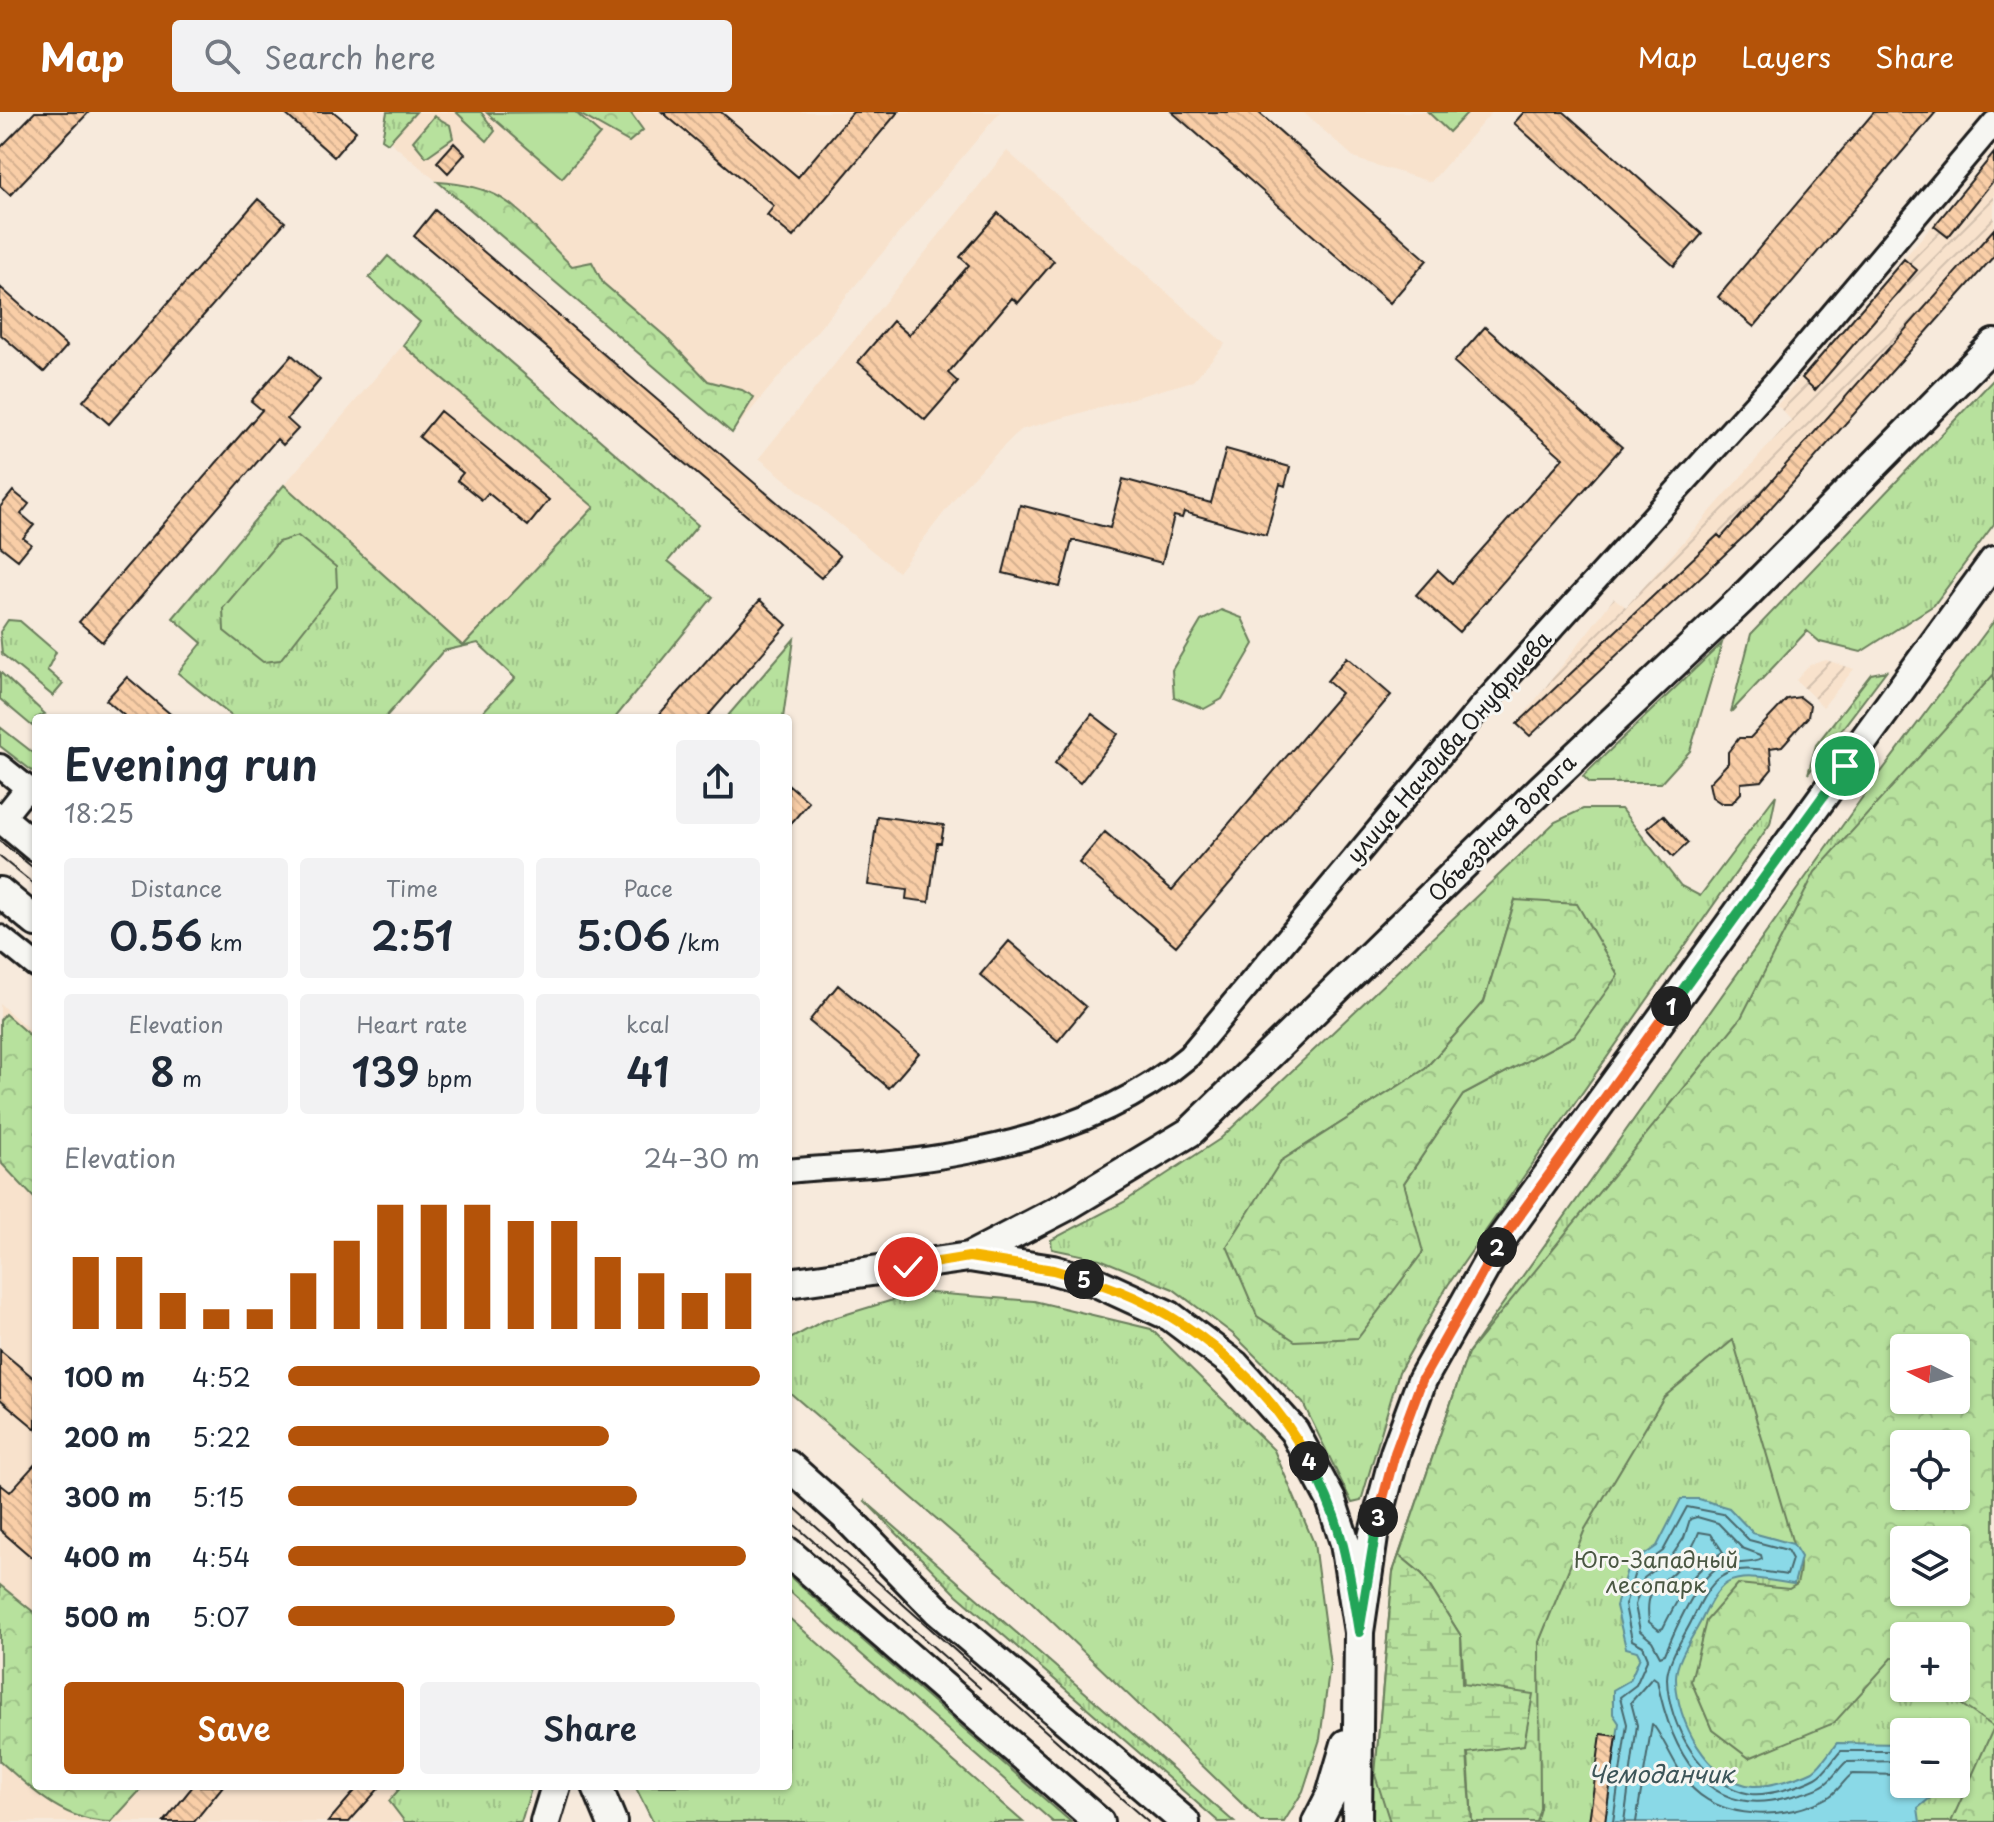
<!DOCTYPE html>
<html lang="en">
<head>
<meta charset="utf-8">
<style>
  :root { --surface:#fff; --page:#f2f2f3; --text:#1f2937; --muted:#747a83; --accent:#b45309 }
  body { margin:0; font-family:"Playpen Sans",sans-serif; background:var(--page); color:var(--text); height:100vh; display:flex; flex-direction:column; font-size:30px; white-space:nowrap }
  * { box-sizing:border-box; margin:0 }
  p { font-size:26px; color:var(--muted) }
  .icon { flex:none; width:44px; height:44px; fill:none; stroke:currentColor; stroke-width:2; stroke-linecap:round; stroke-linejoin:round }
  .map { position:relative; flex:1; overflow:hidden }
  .side { position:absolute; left:32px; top:602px; width:760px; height:1076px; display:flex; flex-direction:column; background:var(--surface); border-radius:8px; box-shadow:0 2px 6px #0004 }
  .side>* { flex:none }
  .needle { width:52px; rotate:276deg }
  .controls { position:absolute; left:1890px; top:1222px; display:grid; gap:16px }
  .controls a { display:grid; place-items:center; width:80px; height:80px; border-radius:8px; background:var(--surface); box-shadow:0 2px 6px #0004; font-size:40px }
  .pin { position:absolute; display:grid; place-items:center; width:68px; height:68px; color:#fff; margin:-34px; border:4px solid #fff; border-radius:50%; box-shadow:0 2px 8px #0007 }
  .km { position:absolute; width:40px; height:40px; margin:-20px; border-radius:50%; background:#222; color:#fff; font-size:22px; line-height:40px; text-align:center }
  .round { display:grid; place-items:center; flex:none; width:84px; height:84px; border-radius:8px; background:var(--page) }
  .head { display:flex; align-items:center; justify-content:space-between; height:136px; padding:0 32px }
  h1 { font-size:44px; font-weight:600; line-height:60px }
  .figures { display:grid; grid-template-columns:repeat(3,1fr); gap:12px; height:136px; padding:8px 32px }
  .figures div { display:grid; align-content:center; border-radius:8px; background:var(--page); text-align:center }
  .figures b { font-size:40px; font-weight:600 }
  .figures small { font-size:22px; font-weight:400 }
  .figures p { font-size:22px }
  .chart { height:224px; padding:16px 32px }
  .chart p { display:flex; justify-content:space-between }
  .chart svg { width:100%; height:144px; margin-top:8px; stroke:var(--accent); stroke-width:6 }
  .primary-button { display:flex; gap:16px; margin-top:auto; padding:16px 32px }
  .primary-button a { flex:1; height:92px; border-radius:8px; background:var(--accent); color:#fff; font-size:32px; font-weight:600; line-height:92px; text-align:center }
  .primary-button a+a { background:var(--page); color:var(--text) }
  ul { padding:0 32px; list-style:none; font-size:26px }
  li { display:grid; grid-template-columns:128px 96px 1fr; align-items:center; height:60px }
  li i { height:20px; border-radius:10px; background:var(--accent) }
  header { display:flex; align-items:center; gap:48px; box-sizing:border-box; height:112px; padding:0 40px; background:var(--accent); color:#fff }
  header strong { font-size:38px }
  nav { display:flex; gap:44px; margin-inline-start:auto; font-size:28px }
  .search { width:560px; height:72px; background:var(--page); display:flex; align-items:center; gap:20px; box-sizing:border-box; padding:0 28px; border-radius:8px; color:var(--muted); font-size:30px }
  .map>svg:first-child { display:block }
</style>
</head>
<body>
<header>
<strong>Map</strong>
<div class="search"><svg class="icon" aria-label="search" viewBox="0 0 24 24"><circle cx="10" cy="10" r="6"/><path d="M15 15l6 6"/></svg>Search here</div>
<nav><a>Map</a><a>Layers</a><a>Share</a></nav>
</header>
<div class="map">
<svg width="1994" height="1710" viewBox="0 0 1994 1710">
  <defs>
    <pattern id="industrial-furrows" width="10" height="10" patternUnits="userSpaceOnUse" patternTransform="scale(2)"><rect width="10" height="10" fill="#f8e2cc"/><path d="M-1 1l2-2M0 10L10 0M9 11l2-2" fill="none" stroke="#d4c1af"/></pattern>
    <pattern id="grass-tufts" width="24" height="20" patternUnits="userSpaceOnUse" patternTransform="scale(2)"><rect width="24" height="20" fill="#b7e19d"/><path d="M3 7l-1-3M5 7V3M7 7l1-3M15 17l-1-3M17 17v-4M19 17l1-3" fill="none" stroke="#9dc087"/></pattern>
    <pattern id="forest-crowns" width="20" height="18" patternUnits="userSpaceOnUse" patternTransform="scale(2)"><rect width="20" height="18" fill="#b7e19d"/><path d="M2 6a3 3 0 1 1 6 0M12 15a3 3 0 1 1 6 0" fill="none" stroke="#9dc087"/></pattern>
    <pattern id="wetland-marsh" width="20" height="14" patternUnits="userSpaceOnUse" patternTransform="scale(2)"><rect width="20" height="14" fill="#b7e19d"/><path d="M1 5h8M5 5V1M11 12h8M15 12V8" fill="none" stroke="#9dc087"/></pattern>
    <pattern id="building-back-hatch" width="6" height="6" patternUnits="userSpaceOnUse" patternTransform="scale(2)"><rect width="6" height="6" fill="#f9cea7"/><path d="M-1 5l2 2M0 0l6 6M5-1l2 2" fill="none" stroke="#d5b08f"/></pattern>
  </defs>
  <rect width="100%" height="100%" fill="#f7eadc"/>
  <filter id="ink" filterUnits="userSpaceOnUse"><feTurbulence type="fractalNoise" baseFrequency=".0125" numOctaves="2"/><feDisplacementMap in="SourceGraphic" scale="16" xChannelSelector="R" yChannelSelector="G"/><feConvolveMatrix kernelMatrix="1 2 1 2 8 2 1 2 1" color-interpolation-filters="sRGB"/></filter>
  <g filter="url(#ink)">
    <path fill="#f8e2cc" d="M409 0H1000L732 321 387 27Z
      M1303 0H1492L1431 70 1356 47Z
      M1007 39 1225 232 1193 269 1020 318 966 372 898 460 759 346Z
      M403 233 595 394 463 534 284 373Z
      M0 892 36 924V1674H480L482 1710H0Z"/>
    <path fill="url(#industrial-furrows)" d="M1994 42V144L1752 417 1530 624 1517 612 1614 486 1626 495 1791 308 1777 293Z
      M1826 548 1854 557 1823 595 1796 568 1810 553Z"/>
    <path fill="url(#grass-tufts)" stroke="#6a7e5c" stroke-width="2" fill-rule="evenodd" d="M387 0H416L388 31 382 27Z
      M456 0H481L495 19 487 29Z
      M434 4 450 13 453 26 426 45 413 29Z
      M388 144 698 413 668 449 713 485 615 606H477L515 566 478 531 443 539 385 606H234L178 561 202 531 173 506 284 373 463 534 594 395 403 233 420 210 369 166Z
      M1994 267V412L1934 493 1861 540 1820 530 1807 519 1731 600 1751 522Z
      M8 508 20 509 56 540 47 558 63 572 53 584 2 542 0 520Z
      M1994 509V1710H1348L1375 1662 1393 1460 1468 1241 1864 683ZM1904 1236H1956V1288H1904ZM1904 1332H1956V1384H1904ZM1904 1428H1956V1480H1904ZM1904 1524H1956V1576H1904ZM1904 1620H1956V1672H1904Z
      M794 527 783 606H726Z
      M1722 531 1690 639 1661 671H1590L1583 664Z
      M1886 559 1808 662 1816 633 1871 562Z
      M0 560 45 602 36 606 32 614 0 587Z
      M0 615 36 643V662L0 634Z
      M1776 683 1770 712 1448 1173 1399 1260 1361 1389 1352 1391 1303 1291 1233 1222 1173 1177 1100 1147 1052 1137 1051 1128 1124 1090 1220 1027 1555 710 1583 697H1621L1681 774 1700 784ZM1515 788 1574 924 1463 983 1404 1071 1281 1049 1425 957 1484 890Z
      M919 1180 1034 1189 1151 1217 1274 1338 1314 1431 1330 1553 1320 1627 1303 1679 1284 1710H1261L1016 1475 788 1279V1228L821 1210Z
      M864 1388 1234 1710H1219L957 1483Z
      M788 1463 1071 1710H1053L788 1478Z
      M788 1505 1023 1710H653L635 1674H788Z
      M402 1674H532L521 1710H405L389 1689Z"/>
    <path fill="url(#forest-crowns)" stroke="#6a7e5c" stroke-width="2" fill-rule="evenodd" d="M576 0H630L643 18 629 30Z
      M438 70C517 75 520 106 572 154L592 150 603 171 666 225 708 269 742 278 754 285 732 321Z
      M1994 562V1710H1951L1994 1615 1938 1576H1956V1524H1904V1553L1893 1545 1834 1611 1749 1646 1712 1618 1691 1569 1706 1509 1738 1472 1789 1477 1797 1472C1801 1456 1802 1447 1793 1432L1733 1228 1664 1285 1585 1417 1539 1530 1540 1696 1536 1710H1472L1461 1524 1422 1462 1399 1443 1468 1241 1741 906 1815 760ZM1904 1236H1956V1288H1904ZM1904 1332H1956V1384H1904ZM1904 1428H1956V1480H1904Z
      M1515 788 1577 792 1618 863 1574 924 1463 983 1404 1071 1423 1140 1358 1226 1295 1229 1257 1204 1227 1134 1281 1049 1425 957 1484 890Z
      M5 902 36 929V1088L2 1052 0 1044V908Z
      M0 1473 36 1502V1674H144L111 1710C65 1710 33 1679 0 1649Z"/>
    <path fill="url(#wetland-marsh)" stroke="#6a7e5c" stroke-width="2" d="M1399 1443 1422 1462 1461 1524 1462 1572 1533 1582 1524 1633 1467 1641 1472 1710H1390L1375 1663 1393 1460Z"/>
    <path fill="#b7e19d" stroke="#6a7e5c" stroke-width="2" d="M575 0 600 22 562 66 487 1Z
      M1428 0H1468L1449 20Z
      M298 424 336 455 337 475 280 548 263 550 224 519 223 496 278 430Z
      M1221 498 1242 506 1254 532 1222 587 1204 597 1174 585 1172 558 1201 509Z"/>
    <path fill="#8ad9e7" stroke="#5e8d96" stroke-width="2" d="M1681 1387H1699L1729 1396 1753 1421 1793 1432 1801 1445 1794 1472C1775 1470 1745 1461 1727 1471 1715 1478 1706 1499 1700 1511 1692 1526 1675 1550 1676 1567 1676 1608 1708 1670 1753 1674 1768 1675 1799 1666 1813 1659 1822 1653 1830 1639 1837 1631L1904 1632V1672H1950L1948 1682H1935L1918 1696 1920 1710H1605L1619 1611 1613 1602V1578L1630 1568 1640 1545 1637 1539 1626 1536 1616 1494 1628 1454 1657 1434Z"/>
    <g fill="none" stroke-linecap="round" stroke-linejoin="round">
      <path stroke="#48686d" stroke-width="2" d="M1697 1405 1718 1411 1742 1436 1761 1443 1762 1447C1752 1453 1734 1449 1721 1454 1698 1463 1674 1520 1665 1542L1660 1544 1652 1529 1640 1519 1635 1493 1644 1466 1671 1445 1684 1426 1690 1407Z
        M1699 1420 1711 1422 1723 1440C1693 1456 1678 1486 1663 1516L1659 1518 1649 1510C1644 1472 1660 1477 1680 1453 1688 1443 1695 1432 1699 1420Z
        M1613 1710 1627 1612 1620 1585 1636 1573 1648 1546 1643 1534 1632 1528 1625 1493 1635 1460 1663 1439 1687 1395 1723 1402 1749 1428 1787 1438 1792 1447 1787 1463C1768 1461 1739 1453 1721 1465 1707 1474 1698 1496 1691 1510 1683 1526 1667 1549 1667 1567 1668 1613 1702 1674 1751 1682 1768 1684 1801 1674 1816 1666 1826 1661 1833 1647 1841 1639H1904
        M1624 1710 1637 1613 1631 1590 1653 1565 1657 1568C1670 1634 1703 1707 1784 1686 1796 1683 1814 1680 1825 1672 1833 1667 1839 1656 1846 1650L1904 1649
        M1636 1710 1652 1612C1659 1617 1677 1658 1687 1670 1719 1710 1787 1709 1830 1684 1839 1678 1844 1668 1852 1662L1904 1663"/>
    </g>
    <path fill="url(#building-back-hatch)" stroke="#1c1c1c" stroke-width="2" d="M35 0H89L10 83 0 74V36Z
      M283 0H334L356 19 334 45Z
      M662 0H721L798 65 853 0H898L793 125 767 103 774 94Z
      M1172 0H1258L1427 148 1390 191Z
      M1524 0H1564L1702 122 1674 154 1514 11Z
      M1874 0H1936L1754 215 1718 185Z
      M454 31 465 42 448 61 437 50Z
      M1994 41V68L1948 125 1934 114Z
      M258 87 285 110 109 312 83 289Z
      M435 98 840 444 821 466 414 124Z
      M998 101 1054 149 1018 191 1012 186 948 261 958 270 925 308 858 250 893 209 909 223 969 153 960 145Z
      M1994 117V144L1752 417 1530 624 1517 612 1718 423 1721 426Z
      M1904 147 1917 158 1815 278 1802 266Z
      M0 175 67 234 44 260 0 222Z
      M1485 215 1622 335 1459 520 1416 483 1438 458 1452 471 1563 346 1454 250Z
      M292 243 320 268 287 307 298 317 283 333 277 327 102 530 79 510 262 298 251 289Z
      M440 299 549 388 528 414 488 381 482 388 457 368 463 361 419 325Z
      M1226 337 1290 355 1285 374 1280 372 1266 423 1184 400 1182 406 1174 404 1162 451 1078 429H1072L1060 475 1003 461 1020 393 1110 416 1123 367 1211 391Z
      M13 379 29 392 21 402 34 413 23 426 31 432 18 448 0 434V395Z
      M760 488 787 513 706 606H656Z
      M1347 545 1391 583 1176 834 1079 751 1105 720 1172 778 1341 581 1327 569Z
      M127 565 175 606H127L106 588Z
      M1800 585 1810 593 1808 605 1782 634 1770 636 1772 657 1762 669 1741 671V681L1732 691H1721L1712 685 1709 671 1728 651V640L1739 626H1750L1787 587Z
      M1092 602 1118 622 1080 671 1055 651Z
      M788 672 809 690 788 715Z
      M1663 703 1688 731 1673 745 1647 716Z
      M877 704 944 713 941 731H937L929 790 906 787 907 778 868 773Z
      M1009 829 1086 895 1058 929 980 863Z
      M838 873 919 941 889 976 809 909Z
      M0 1238 36 1268V1317L0 1287Z
      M36 1351V1449L0 1418V1372L10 1380Z
      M1601 1622 1617 1624 1605 1710H1589Z
      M193 1674H223L194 1710H164Z
      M359 1674H381L349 1710H328Z"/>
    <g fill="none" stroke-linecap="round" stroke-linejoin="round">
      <defs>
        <path id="minor" d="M0 654 36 683
          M2 707 27 676
          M0 825 36 854
          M788 1059C823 1055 858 1055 892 1051 996 1040 1108 1013 1189 944L1478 598 1776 269 1994 11"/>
        <path id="major" d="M0 705 36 735
          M0 780 36 810
          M969 1145 1067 1094 1190 1020 1541 677 1742 487 1994 232
          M788 1171 969 1145 1053 1158 1096 1170 1170 1204 1235 1253 1294 1319 1331 1388 1345 1431 1359 1520 1357 1710
          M788 1353 844 1403 937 1498 1185 1710
          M788 1440 1099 1710
          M1359 1520 1373 1425 1395 1341 1422 1268 1500 1129 1994 449
          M597 1674 612 1710
          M545 1710 556 1674
          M1317 1710 1331 1683 1346 1632"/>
      </defs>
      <use href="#minor" stroke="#1c1c1c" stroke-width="28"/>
      <use href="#major" stroke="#1c1c1c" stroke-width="34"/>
      <use href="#minor" stroke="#f6f6f2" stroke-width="22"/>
      <use href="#major" stroke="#f6f6f2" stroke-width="28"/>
      <path stroke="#1c1c1c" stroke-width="2" d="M0 729 36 758
        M0 745 36 774
        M788 1390 1148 1710
        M788 1407 980 1576"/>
    </g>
  </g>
  <g fill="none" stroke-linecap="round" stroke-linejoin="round" filter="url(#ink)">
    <defs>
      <path id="split-1" d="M1671 894 1845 654"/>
      <path id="split-2" d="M1497 1135 1671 894"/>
      <path id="split-3" d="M1378 1405 1395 1341 1422 1268 1497 1135"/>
      <path id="split-4" d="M1309 1349C1343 1411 1348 1452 1359 1520L1378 1405"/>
      <path id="split-5" d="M1084 1167C1178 1193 1264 1264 1309 1349"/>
      <path id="split-6" d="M908 1155 969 1145 1053 1158 1084 1167"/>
    </defs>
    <use href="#split-1" stroke="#fff" stroke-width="16"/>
    <use href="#split-2" stroke="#fff" stroke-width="16"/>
    <use href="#split-3" stroke="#fff" stroke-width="16"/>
    <use href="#split-4" stroke="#fff" stroke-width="16"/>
    <use href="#split-5" stroke="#fff" stroke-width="16"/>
    <use href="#split-6" stroke="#fff" stroke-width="16"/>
    <use href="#split-1" stroke="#22a559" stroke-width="10"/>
    <use href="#split-2" stroke="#f0652b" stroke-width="10"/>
    <use href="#split-3" stroke="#f0652b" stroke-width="10"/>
    <use href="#split-4" stroke="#22a559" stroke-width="10"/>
    <use href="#split-5" stroke="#f5b400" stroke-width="10"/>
    <use href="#split-6" stroke="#f5b400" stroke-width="10"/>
  </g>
  <g text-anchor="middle" stroke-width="6" stroke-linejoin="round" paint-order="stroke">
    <g font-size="22" fill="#1c1c1c" stroke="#f6f6f2">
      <text transform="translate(1449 635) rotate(-49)" y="8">улица Начдива Онуфриева</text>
      <text transform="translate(1502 716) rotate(-45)" y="8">Объездная дорога</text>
    </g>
    <g font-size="22" fill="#4a5743" stroke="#f6f6f2">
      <text x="1656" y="1456">Юго-Западный<tspan x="1656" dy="25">лесопарк</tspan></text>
    </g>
    <g font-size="24" font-style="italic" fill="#3d5559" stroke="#f6f6f2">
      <text x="1661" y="1671">Чемоданчик</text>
    </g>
  </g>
</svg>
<div class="controls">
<a><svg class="needle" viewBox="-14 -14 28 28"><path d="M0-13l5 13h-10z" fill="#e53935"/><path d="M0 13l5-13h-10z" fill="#747a83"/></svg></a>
<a><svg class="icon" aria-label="locate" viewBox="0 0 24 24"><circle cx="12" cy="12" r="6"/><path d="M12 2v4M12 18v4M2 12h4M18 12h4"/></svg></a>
<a><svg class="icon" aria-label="layers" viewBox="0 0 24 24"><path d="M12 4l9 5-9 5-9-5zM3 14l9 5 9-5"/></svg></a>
<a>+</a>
<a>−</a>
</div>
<div class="pin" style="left:1845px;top:654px;background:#1e9e55"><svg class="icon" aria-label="arrive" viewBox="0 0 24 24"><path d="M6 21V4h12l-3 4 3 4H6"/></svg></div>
<div class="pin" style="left:908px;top:1155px;background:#d93025"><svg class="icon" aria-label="check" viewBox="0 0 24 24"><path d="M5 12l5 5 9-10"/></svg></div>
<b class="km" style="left:1671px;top:894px">1</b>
<b class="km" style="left:1497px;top:1135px">2</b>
<b class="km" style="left:1378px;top:1405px">3</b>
<b class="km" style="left:1309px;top:1349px">4</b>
<b class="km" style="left:1084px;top:1167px">5</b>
<section class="side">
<div class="head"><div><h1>Evening run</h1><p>18:25</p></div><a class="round"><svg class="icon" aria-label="share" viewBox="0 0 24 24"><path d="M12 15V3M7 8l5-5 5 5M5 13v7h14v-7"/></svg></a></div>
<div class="figures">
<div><p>Distance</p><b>0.56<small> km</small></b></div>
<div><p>Time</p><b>2:51</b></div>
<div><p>Pace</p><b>5:06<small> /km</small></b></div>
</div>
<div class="figures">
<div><p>Elevation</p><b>8<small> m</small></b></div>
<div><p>Heart rate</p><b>139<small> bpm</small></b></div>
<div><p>kcal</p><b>41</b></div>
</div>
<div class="chart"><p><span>Elevation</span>24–30 m</p>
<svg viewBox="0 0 160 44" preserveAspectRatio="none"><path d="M5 44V22M15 44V22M25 44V33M35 44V38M45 44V38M55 44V27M65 44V17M75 44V6M85 44V6M95 44V6M105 44V11M115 44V11M125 44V22M135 44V27M145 44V33M155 44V27"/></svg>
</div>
<ul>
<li><b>100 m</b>4:52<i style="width:100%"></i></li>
<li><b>200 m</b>5:22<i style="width:68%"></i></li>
<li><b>300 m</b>5:15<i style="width:74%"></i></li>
<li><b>400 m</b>4:54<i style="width:97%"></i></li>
<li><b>500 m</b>5:07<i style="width:82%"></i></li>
</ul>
<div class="primary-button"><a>Save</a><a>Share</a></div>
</section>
</div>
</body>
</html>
